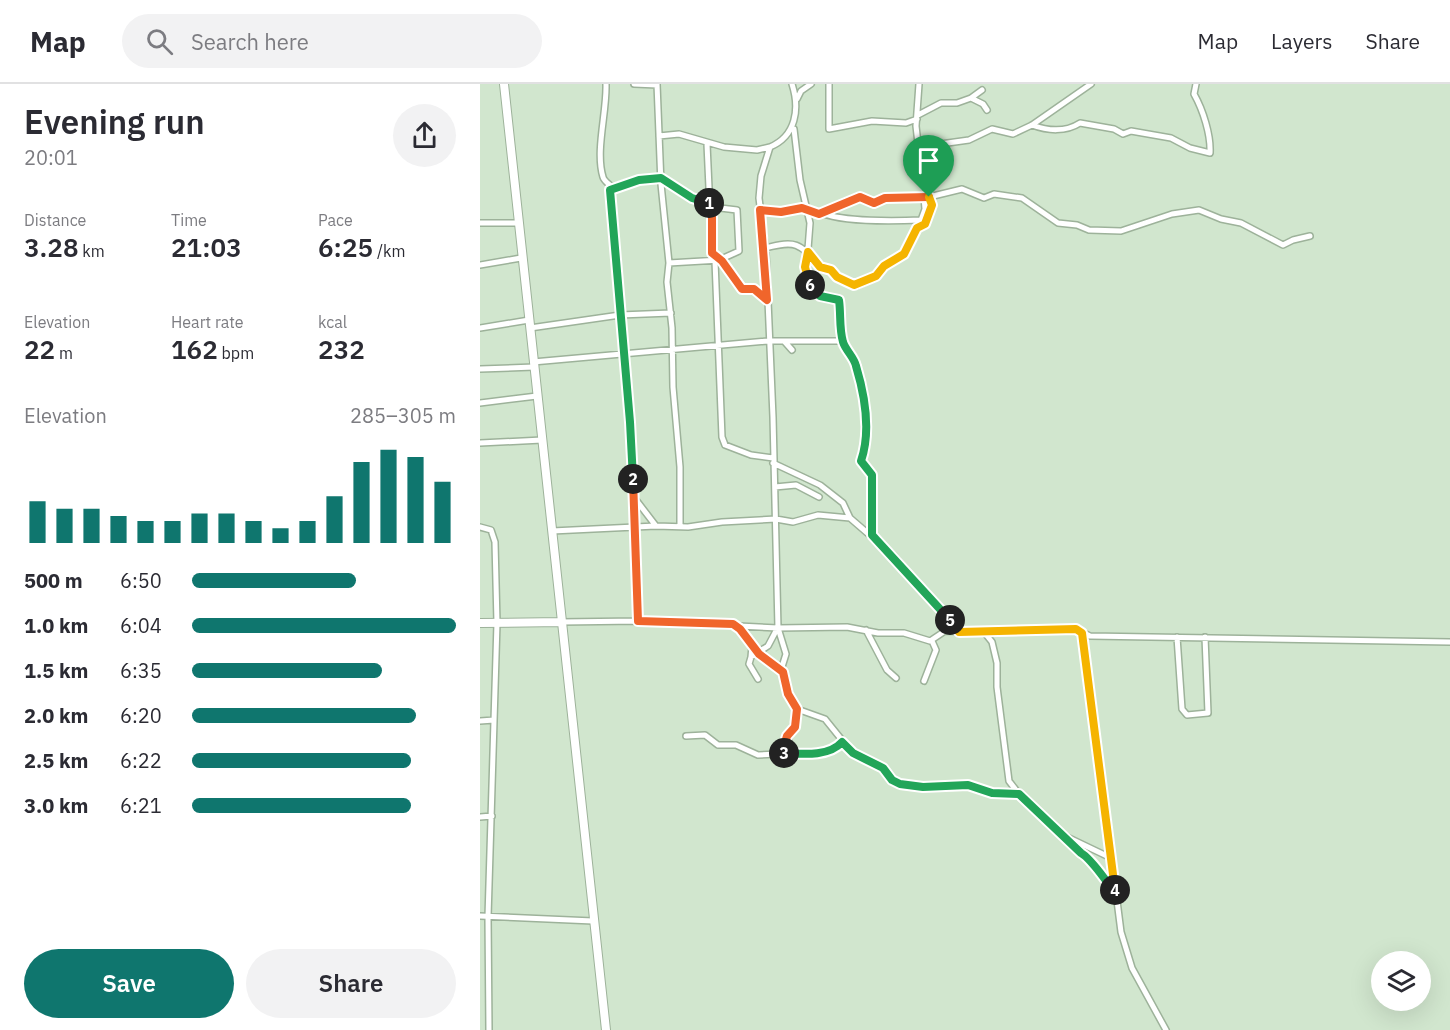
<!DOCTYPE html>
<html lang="en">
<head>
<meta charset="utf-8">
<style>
  :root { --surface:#fff; --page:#f2f2f3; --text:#2b2b33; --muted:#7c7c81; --line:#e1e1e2; --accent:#0f766e }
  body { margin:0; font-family:"IBM Plex Sans",sans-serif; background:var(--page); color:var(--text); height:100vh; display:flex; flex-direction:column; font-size:22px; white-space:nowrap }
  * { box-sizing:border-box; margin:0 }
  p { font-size:20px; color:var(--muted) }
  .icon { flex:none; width:33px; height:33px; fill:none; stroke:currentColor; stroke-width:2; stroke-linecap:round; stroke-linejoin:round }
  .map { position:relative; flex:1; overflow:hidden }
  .drawer { display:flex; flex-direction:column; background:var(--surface); width:480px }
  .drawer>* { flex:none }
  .tools { position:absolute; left:891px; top:867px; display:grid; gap:12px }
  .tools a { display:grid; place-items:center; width:60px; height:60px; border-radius:50%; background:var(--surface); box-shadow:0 6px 24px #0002; font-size:30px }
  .pin { position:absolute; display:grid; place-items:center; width:51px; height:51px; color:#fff; margin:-62px -26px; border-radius:50% 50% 50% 0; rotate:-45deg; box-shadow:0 0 6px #0007 }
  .pin .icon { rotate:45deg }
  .km { position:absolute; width:30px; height:30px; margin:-15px; border-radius:50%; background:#222; color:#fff; font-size:16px; line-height:30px; text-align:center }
  .round { display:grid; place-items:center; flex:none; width:63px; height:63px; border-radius:32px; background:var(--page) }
  .head { display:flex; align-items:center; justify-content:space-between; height:102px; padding:0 24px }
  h1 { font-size:33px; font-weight:600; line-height:45px }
  .metrics { display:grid; grid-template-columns:repeat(3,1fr); gap:9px; height:102px; padding:6px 24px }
  .metrics div { display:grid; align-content:center }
  .metrics b { font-size:26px; font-weight:600 }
  .metrics small { font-size:16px; font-weight:400 }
  .metrics p { font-size:16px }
  .chart { height:168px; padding:12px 24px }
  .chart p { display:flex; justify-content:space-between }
  .chart svg { width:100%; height:108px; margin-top:6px; stroke:var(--accent); stroke-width:6 }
  .action { display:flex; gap:12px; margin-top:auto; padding:12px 24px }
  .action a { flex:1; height:69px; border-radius:36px; background:var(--accent); color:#fff; font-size:24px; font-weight:600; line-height:69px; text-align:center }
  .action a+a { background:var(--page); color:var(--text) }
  ul { padding:0 24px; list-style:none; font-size:20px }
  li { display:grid; grid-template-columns:96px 72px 1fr; align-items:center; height:45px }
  li i { height:15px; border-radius:8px; background:var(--accent) }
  header { display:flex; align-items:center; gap:36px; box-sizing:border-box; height:84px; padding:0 30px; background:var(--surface); border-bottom:2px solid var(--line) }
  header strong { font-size:28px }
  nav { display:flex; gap:33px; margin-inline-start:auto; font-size:21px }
  .search { width:420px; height:54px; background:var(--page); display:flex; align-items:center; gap:15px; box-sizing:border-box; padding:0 21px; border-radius:33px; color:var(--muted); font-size:22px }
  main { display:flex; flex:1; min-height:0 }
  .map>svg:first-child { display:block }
</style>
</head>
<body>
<header>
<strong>Map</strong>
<div class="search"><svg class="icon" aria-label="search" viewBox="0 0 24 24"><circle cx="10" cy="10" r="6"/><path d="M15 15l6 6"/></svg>Search here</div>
<nav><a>Map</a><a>Layers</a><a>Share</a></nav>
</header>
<main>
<section class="drawer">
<div class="head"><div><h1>Evening run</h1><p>20:01</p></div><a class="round"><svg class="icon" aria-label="share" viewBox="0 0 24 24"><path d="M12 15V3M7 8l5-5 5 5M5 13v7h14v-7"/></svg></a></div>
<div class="metrics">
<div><p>Distance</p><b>3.28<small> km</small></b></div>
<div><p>Time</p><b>21:03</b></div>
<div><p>Pace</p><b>6:25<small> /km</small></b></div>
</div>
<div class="metrics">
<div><p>Elevation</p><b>22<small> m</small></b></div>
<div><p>Heart rate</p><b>162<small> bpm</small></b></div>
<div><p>kcal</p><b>232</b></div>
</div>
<div class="chart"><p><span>Elevation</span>285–305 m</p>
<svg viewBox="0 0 160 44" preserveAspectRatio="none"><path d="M5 44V27M15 44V30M25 44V30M35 44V33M45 44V35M55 44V35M65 44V32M75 44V32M85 44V35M95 44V38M105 44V35M115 44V25M125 44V11M135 44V6M145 44V9M155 44V19"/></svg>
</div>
<ul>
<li><b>500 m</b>6:50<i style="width:62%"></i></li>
<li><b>1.0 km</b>6:04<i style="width:100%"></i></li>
<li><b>1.5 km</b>6:35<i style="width:72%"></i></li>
<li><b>2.0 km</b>6:20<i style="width:85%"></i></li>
<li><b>2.5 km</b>6:22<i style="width:83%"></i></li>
<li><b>3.0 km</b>6:21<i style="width:83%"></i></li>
</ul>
<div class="action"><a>Save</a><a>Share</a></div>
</section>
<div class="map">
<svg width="970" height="946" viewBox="0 0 970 946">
  <rect width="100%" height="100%" fill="#d1e6ce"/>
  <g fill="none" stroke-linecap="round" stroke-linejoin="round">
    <defs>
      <path id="street" d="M126 0C127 28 115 67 123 93 124 97 129 100 132 103
        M154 0 177 1
        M177 0 181 100 189 179 187 198 192 244 193 303 200 383V441
        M349 0V45L392 37 426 39 437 35
        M491 14 502 6
        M317 15 321 7 331 0
        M438 31 461 19H477L491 14 503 20 507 26
        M552 41C568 47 586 48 600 39L634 45 643 50 651 47 691 54 710 64 730 69C731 51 723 26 714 10L716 0
        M314 45 320 96 330 139 326 191 332 206 340 212 359 216 363 257 376 280 386 320 384 348 387 359 382 379 392 391V451
        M179 52 199 50 244 63 277 66 290 63
        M227 60 232 170
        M439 63 489 56 512 45 533 50 552 41 611 0
        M280 125 299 128 322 124 339 130 380 113 394 119 405 114 449 113 482 105 504 114 514 110 542 114 578 139 597 141 609 146 641 147 692 130 719 126 741 135 761 139 803 161 813 156 830 152
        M342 129C363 138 417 137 441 136L445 125 444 113
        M0 139H38
        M285 164C317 156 319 159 340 183 352 184 363 197 376 202L396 193 404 182 424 170 437 144 448 136 452 119 442 95 436 42 439 0
        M235 177 242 353 245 361 271 371 293 374
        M189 179 240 176 262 205H275L287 216
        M0 181 41 174
        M0 244 49 236
        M50 244 140 231 191 229
        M289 257H304L312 266
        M304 257H363
        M53 278 288 257
        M0 285 54 283
        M0 319 57 312
        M0 359 62 356
        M293 379 340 401 363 419 370 434
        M295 403 316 401 339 413
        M153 412 176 442
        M0 443 11 446 15 458 17 539 8 833 9 946
        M72 447 176 442 208 443 242 438 296 435 313 438 338 431 370 434 414 472 479 548
        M158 537 150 338 131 104C143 100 169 90 182 95 200 102 204 114 228 118L232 123 257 126 259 167 239 176 232 169
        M81 538 158 537 298 544 367 543 398 549H424L450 557 465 547 504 548 596 545 610 552 970 558
        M254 540 279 570 303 588 308 610 317 625 345 635 370 666 403 684 414 698 431 702 488 701 507 708 539 710
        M386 546 407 586 416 594
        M504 548 512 558 517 579V603L529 697 539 710 585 752 631 774
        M603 550 641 848 652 884 686 946
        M697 553 702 625 707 631 728 629 725 553
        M272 562 271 573 288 562 297 545
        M271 573 269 580 278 595
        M301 586 306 570 298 544 293 333 286 170 279 114 281 92 290 63C316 52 320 25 312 0
        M444 597 456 566 452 557
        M0 637 14 636
        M206 652 225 651 238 661H256L278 671 341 668 356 664 362 658
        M302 669C309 655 315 641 317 625
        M0 733 12 732
        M588 755 611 775 615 785 635 808
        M0 832 113 837"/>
      <path id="secondary" d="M24 0 126 946
        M0 539 81 538"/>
    </defs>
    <use href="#street" stroke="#9db29a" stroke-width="8"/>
    <use href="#secondary" stroke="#9db29a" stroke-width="10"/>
    <use href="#street" stroke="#fff" stroke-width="5"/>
    <use href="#secondary" stroke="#fff" stroke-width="8"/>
  </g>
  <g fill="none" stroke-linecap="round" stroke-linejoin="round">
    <defs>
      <path id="split-1" d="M229 119 232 123V169L242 177 262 205H274L287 216 280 126 301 128 322 124 339 130 380 113 394 119 405 114 449 113"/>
      <path id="split-2" d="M153 395 150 338 130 106 159 96 181 94 212 114 229 119"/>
      <path id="split-3" d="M153 395 158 537 253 540 260 545 279 570 303 588 308 610 317 625 315 643 307 652 302 669H304"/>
      <path id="split-4" d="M304 669C322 670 349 673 362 658L373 669 403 684 412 696 420 700 443 703 488 701 512 709 539 710 601 769C612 775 626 798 636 809L635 806"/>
      <path id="split-5" d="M470 536 479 548 596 545 602 549 635 806"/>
      <path id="split-6" d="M330 201 340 212 359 216C361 230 359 244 363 258 366 267 374 273 376 282 385 312 391 348 381 377L392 391V451L470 536"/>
      <path id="split-7" d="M330 201 325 183 328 168 340 183 351 186 357 193 374 201 396 192 404 182 424 170 437 144 445 140 452 121 449 113"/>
    </defs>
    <use href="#split-1" stroke="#fff" stroke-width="12"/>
    <use href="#split-2" stroke="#fff" stroke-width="12"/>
    <use href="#split-3" stroke="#fff" stroke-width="12"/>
    <use href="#split-4" stroke="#fff" stroke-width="12"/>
    <use href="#split-5" stroke="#fff" stroke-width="12"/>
    <use href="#split-6" stroke="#fff" stroke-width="12"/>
    <use href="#split-7" stroke="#fff" stroke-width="12"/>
    <use href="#split-1" stroke="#f0652b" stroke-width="8"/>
    <use href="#split-2" stroke="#22a559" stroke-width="8"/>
    <use href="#split-3" stroke="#f0652b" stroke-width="8"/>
    <use href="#split-4" stroke="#22a559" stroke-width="8"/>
    <use href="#split-5" stroke="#f5b400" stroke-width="8"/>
    <use href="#split-6" stroke="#22a559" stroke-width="8"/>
    <use href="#split-7" stroke="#f5b400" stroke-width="8"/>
  </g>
</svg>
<div class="tools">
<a><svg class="icon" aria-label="layers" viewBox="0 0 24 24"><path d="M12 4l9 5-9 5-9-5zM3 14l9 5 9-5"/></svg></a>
</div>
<div class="pin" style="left:449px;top:113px;background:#1e9e55"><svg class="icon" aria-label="arrive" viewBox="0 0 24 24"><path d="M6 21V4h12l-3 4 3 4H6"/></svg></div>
<b class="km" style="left:229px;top:119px">1</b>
<b class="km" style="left:153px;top:395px">2</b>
<b class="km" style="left:304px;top:669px">3</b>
<b class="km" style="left:635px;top:806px">4</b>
<b class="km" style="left:470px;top:536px">5</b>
<b class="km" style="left:330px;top:201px">6</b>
</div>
</main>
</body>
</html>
